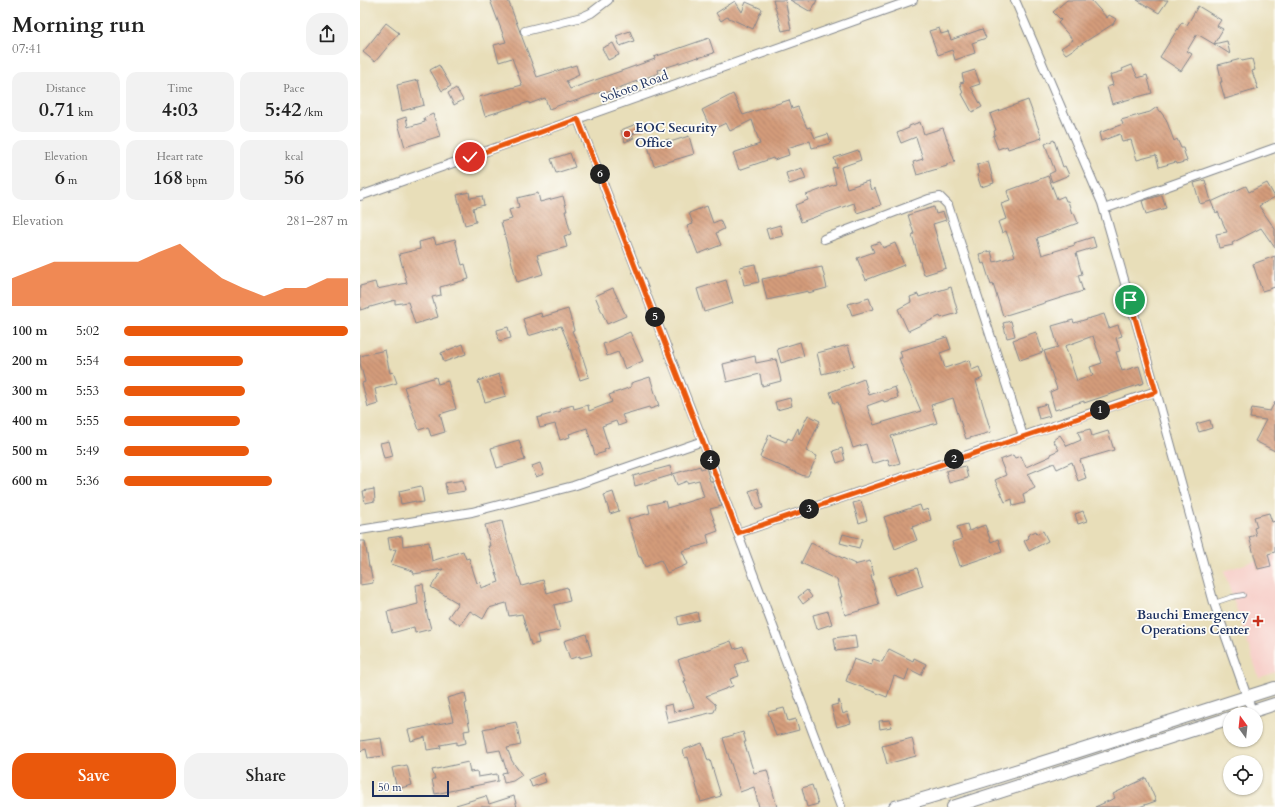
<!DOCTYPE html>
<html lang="en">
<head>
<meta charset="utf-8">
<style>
  :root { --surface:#fff; --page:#f2f2f2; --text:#222; --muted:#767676; --accent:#ea580c }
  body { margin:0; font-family:Cardo,serif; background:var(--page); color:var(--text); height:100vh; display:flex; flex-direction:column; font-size:15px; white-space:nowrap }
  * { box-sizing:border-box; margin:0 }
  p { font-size:13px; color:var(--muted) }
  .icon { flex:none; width:22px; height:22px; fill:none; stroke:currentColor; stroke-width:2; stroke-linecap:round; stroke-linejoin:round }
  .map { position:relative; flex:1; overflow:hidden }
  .drawer { display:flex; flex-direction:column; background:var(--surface); width:360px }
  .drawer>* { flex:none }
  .needle { width:26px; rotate:345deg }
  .fabs { position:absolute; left:863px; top:707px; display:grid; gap:8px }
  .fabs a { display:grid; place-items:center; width:40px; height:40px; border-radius:50%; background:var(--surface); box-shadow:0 1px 3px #0004; font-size:20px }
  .scale { position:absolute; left:12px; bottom:10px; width:77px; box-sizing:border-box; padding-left:4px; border:2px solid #1b2f5e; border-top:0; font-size:11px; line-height:14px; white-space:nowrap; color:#1b2f5e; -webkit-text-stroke:3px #fdfcf7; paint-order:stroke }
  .pin { position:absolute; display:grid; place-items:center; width:34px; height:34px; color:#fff; margin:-17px; border:2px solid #fff; border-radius:50%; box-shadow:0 1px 4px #0007 }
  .km { position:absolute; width:20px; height:20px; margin:-10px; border-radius:50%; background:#222; color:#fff; font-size:11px; line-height:20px; text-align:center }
  .round { display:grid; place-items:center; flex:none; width:42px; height:42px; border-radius:16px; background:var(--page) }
  .summary { display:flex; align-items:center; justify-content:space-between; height:68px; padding:0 12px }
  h1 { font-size:22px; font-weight:700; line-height:30px }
  .stats { display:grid; grid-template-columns:repeat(3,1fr); gap:6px; height:68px; padding:4px 12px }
  .stats div { display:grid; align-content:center; border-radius:10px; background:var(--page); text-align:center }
  .stats b { font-size:20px; font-weight:700 }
  .stats small { font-size:11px; font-weight:400 }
  .stats p { font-size:11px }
  .chart { height:112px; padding:8px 12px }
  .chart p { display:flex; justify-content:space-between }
  .chart svg { width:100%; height:72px; margin-top:4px; fill:var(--accent); opacity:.7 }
  .primary-button { display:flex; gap:8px; margin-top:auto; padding:8px 12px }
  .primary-button a { flex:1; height:46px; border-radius:16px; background:var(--accent); color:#fff; font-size:16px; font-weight:700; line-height:46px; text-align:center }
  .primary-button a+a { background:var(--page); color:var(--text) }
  ul { padding:0 12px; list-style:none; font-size:13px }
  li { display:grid; grid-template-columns:64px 48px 1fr; align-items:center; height:30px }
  li i { height:10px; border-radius:5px; background:var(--accent) }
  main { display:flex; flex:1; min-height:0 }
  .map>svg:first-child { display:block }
</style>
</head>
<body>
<main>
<section class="drawer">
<div class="summary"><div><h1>Morning run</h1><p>07:41</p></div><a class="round"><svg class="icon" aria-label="share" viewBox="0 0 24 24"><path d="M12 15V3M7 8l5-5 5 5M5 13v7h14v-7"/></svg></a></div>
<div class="stats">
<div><p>Distance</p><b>0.71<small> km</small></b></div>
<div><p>Time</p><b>4:03</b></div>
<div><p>Pace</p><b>5:42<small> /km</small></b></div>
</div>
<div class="stats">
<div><p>Elevation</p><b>6<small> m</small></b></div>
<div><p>Heart rate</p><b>168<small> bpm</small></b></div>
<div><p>kcal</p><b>56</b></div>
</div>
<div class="chart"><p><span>Elevation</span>281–287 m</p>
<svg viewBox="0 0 160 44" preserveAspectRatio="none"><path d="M0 44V27L10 22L20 17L30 17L40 17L50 17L60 17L70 11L80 6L90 17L100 27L110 33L120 38L130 33L140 33L150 27L160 27V44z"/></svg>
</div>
<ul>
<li><b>100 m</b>5:02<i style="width:100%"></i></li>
<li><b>200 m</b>5:54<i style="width:53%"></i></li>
<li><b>300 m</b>5:53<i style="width:54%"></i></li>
<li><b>400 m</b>5:55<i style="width:52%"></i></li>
<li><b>500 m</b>5:49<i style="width:56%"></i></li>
<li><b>600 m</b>5:36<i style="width:66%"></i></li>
</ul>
<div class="primary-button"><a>Save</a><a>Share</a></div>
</section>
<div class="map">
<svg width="915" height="807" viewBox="0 0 915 807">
  <defs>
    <pattern id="building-back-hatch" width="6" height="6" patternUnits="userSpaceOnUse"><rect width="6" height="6" fill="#d49c7a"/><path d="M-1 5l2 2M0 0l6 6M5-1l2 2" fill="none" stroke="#ab8067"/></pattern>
  </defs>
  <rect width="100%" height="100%" fill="#fdfcf7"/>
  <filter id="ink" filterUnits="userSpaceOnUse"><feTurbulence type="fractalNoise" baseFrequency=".025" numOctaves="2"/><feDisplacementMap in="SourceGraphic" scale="8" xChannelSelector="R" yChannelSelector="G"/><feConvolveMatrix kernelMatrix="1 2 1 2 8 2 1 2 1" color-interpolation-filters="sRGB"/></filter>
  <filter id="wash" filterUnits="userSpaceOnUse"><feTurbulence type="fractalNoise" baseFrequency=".012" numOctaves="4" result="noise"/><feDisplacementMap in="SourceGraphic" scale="16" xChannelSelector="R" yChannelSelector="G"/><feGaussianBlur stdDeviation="0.9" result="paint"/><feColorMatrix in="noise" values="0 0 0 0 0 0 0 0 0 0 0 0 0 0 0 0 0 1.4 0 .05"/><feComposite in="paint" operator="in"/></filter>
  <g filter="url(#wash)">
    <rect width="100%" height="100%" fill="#e8deb9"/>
    <path fill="#f7d0ca" d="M915 554V672L899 678 864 571Z"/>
    <g id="blocks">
      <path fill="url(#building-back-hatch)" fill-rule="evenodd" d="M130 0H148L177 77 216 65 219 75 206 81 210 89 295 59 294 57 349 38 354 53 338 58V57L298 70 299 73 245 93 244 91 209 103 208 102 189 109 185 98 169 104V102L125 116 119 97 162 85 152 58 139 62 134 45 146 42Z
        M413 0H425L431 29 422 31Z
        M430 0H457L451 12Z
        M707 0H731L747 18 749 15 756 19 753 24 706 54 701 48 713 40 698 23 701 20 693 12Z
        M777 0H808L799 13Z
        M375 1 382 12 386 2 402 9 393 29 367 17 361 21 356 13Z
        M838 6 861 20 857 26 863 29 854 44 837 34 827 51 832 54 821 71 800 57 822 22 827 25Z
        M26 23 39 33 15 62 3 52Z
        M579 28 581 34 588 32 591 40 622 29 626 38 612 43 615 53 595 60 592 50 578 55 569 31Z
        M270 31 274 41 260 46 256 36Z
        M867 41 870 54 854 44Z
        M253 43 259 55 248 60 242 48Z
        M881 59 882 61 892 59 895 70 892 71 898 89 865 99 860 82H862L858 65Z
        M79 65 91 86 82 91 70 70Z
        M772 65 778 78 787 75 792 93 752 104 747 87 753 85 750 75 763 71 762 69Z
        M615 70 620 84 611 87 622 107 612 112 602 94H603L600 83 604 82 602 74Z
        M58 80 64 105 42 111 37 85Z
        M96 88 103 100 94 105 88 93Z
        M373 94 383 115 429 100 432 109 438 107 447 128 450 127 455 138 468 134 471 143 452 148 450 141 427 148 429 155 414 160 413 158 379 170 373 153 400 144 392 120 370 131 366 123 351 130 342 110Z
        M668 100 682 138 648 149 647 146 638 149 633 136 635 135 634 131 636 130 630 114Z
        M797 107 806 119 814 141 817 139 821 148H823L827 161 817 164 816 162 799 167 796 155 777 160 771 140 762 142 760 134 741 141 739 133 763 124 761 120 790 112Z
        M73 114 80 136 45 147 37 120 46 117 48 127 65 122 64 118Z
        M281 122 284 130 272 134 274 138 265 142 261 130Z
        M560 122 564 134 583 128 595 162 587 164V166L557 175 553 162 563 159 556 137 541 143 537 133 549 128V126Z
        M329 136 334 154 294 166 288 146 309 139 310 142Z
        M694 140 703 167 705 166 709 175 692 182 689 174 695 171 685 144Z
        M498 150 501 160 481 167 487 188 508 181 511 190 515 188 521 205 497 213 494 203 441 222 435 205 448 200 446 195 476 184 472 168 477 167 474 158Z
        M210 153 215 167 196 173 191 159Z
        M628 161 634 183 621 187 617 175 619 174 617 165Z
        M442 168 446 179 429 184 426 173Z
        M688 176 697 199 704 196 706 201H708L712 214 714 213 718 223 677 238 682 255 715 245 714 243 733 237 736 247 716 253 722 274 718 275 723 291 643 316 633 284 631 285 624 263 622 264 619 254 631 251 634 262 655 256 646 231 642 233 638 222 646 219 641 204 650 201 647 191Z
        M845 180 851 201 840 204 834 183Z
        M907 183 915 197 899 206 915 229V248L901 228 872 243 873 245 859 248 856 234 867 232 858 212 856 213 851 202 886 186 889 192Z
        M109 192 110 198 122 196 124 205 113 208 116 222 105 225 97 195Z
        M178 193 180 202 203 196 207 211H205L211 234 204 236 207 247 177 255 183 274 157 282 141 222 152 219 149 210 159 207 157 198Z
        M802 195 806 208 786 214 782 201Z
        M347 206 353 223 360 220 364 229 356 233 361 245 338 254 327 226 333 224 329 213Z
        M574 207 576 214 583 212 586 220 573 224 586 268 564 275 552 235 554 234 548 215Z
        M420 225 423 236 409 239 406 229Z
        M74 238 76 244 95 239 102 265 105 264 109 279 80 287 81 295 72 297 78 317 55 324 48 302 35 304V300L0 310V286L15 282 17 289 47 283 39 254 60 249 59 242Z
        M520 242 523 248 535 243 544 265 506 280 497 258 514 252 511 245Z
        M915 256V287L902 291 893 264Z
        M395 264 399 282 384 285 380 267Z
        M462 267 467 288 448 293V291L407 300 402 279Z
        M366 280 373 303 344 312 337 289Z
        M591 287 598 313 581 318 580 316 548 331 538 309 551 302 550 297 558 294 559 297Z
        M253 288 266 316 247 324 235 296Z
        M509 298 513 309 492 315 488 304Z
        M208 309 214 330 212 331 219 346 229 377 220 380 208 343 201 326 168 336 163 319 181 313 182 317Z
        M744 314 749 328 758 325 762 336 756 338 760 351 756 352 762 371 779 366 784 383 724 403V401L695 410 690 392 697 389 684 351 698 347 692 326 713 320 714 323ZM733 336 742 363 730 367 733 375 717 381 705 346Z
        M651 321 655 336 647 338 643 323Z
        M148 327 151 338 139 341 137 330Z
        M270 332 283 361 265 369 258 352 247 356 243 344Z
        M676 332 683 352 660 360 653 340Z
        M587 337 591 349 580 353 585 368 609 360 612 370 619 367 623 378 616 381 631 432 606 439 593 398 571 405 577 423 531 436 540 463 530 466 528 459 512 464 506 444 493 448 478 402 474 403 470 392 504 379 509 395 535 387 538 398 524 402 523 400 507 406 514 425 561 411 543 369 539 358H542L540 351Z
        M440 342 444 356 421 363 417 349Z
        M103 344 106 354 84 362 81 353Z
        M488 345 494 366 462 374 457 353Z
        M25 350 30 373 33 372 37 383 15 389 18 404 8 407 2 383 5 382 0 363V356Z
        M395 356 396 363 416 359 421 381 402 386 400 374 367 382 363 364Z
        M139 374 146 396 125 402 118 381Z
        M76 377 78 384 88 381 96 409 80 414 85 432 71 436 68 427 59 430 44 387Z
        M290 377 299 406 290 409 289 407 262 415 266 423 258 426 256 421 242 426 249 448 244 450 245 452 235 455 227 428 209 434 210 437 200 440 195 424 180 428 177 418 201 411 200 409 213 405 214 409 228 405 229 411 252 402 249 395 271 387V383Z
        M430 398 432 406 417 410 415 402Z
        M915 402V451L895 441 906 420 890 418 892 408 910 411Z
        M686 404 690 416 679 419 676 407Z
        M448 415 460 421 446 451 457 456 448 476H444L400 457 409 435 426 442 428 438 432 440 438 428 439 434Z
        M850 420 852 428 839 432 836 424Z
        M730 429 732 436 748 431 754 450 720 460 726 478 718 481 712 462 697 469 694 463 668 474 675 488 663 494 665 503 653 506 652 499 645 502 635 480 646 475 640 460 653 455 655 458 661 456 666 467 691 456 690 454 699 450 693 440 700 435 707 446 721 440 718 432Z
        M159 440 165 460 137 468 131 448Z
        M29 441 33 456 24 458 20 443Z
        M482 448 485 460 477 463 473 451Z
        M180 463 184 474 176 477 172 466Z
        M310 466 312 475 275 486 273 476Z
        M340 466 341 469 346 467 350 481H352L362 506 350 509 358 531 347 535 349 543 322 551 328 564 307 573 301 560 285 567 281 557H279L268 519 290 513 288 505 305 501 307 508 344 497 339 480 327 483V481L317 485 313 474Z
        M605 466 608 478 589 483 586 471Z
        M103 480 105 491 87 494 85 483Z
        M61 486 64 502 56 503V501L41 504 39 491Z
        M398 488 403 508 396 510 389 491Z
        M14 489 15 501 5 503 3 491Z
        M253 492 259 511 250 514 244 495Z
        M501 501 507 520 499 523 493 503Z
        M560 505 562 511 568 509 571 520 552 527 557 540 535 549 524 517Z
        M723 511 727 521 718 524 715 514Z
        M909 513 912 522 915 521V552L908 554 911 566 898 569 889 537 896 535 894 528 897 527 894 517Z
        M142 521 147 541 158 577H159L162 586 183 580 187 593 207 587 210 601 194 605 200 630 177 635 179 643 171 645 162 614 149 616 146 603 129 608 123 619 110 611 100 625 88 617 98 603 71 587 83 569 54 574 53 571 31 564 36 549 30 550 28 538 42 536 43 546 69 542 72 561 103 551 106 559 109 558 117 583 120 582 121 588 139 582 128 546H130L125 525Z
        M607 524 609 531 625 525 631 542 638 539 642 552 600 566 592 542 602 539 597 527Z
        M676 531 677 534 683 531 688 541 669 551 664 541 669 538 668 535Z
        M483 534 502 539 499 548 480 543Z
        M0 541H5L9 567H10L13 583 0 585Z
        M451 543 495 564 494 565 510 561 514 575 511 576 519 605 485 615 480 597H482L477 580 441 563Z
        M557 568 563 586 535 595 529 577Z
        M63 584 67 614 71 629 55 633 54 627 32 633 27 612 58 604 56 585Z
        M447 590 452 597 443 604 438 597Z
        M468 611 472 624 457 629 453 615Z
        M337 612 339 620 319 625 317 617Z
        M226 634 232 655 220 658V656L210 659 204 641Z
        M495 635 497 648 476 651 474 638Z
        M371 641 374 649 383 646 388 660 375 665 379 676 370 679 373 686 346 696 355 704 356 707 354 712 308 723 304 706 312 704 314 712 334 707 324 681H326L318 660Z
        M529 649 553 661 554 658 566 664 561 675 549 669 545 680 534 676 527 697 486 681 494 659 511 665 513 659 522 662Z
        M105 693 107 703 105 704 110 730 104 731 106 743 97 745V742L80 745 81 748 67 750 65 737 51 741 48 730 93 721 87 698Z
        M479 700 483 714 487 712 491 723 477 727 471 706 478 704Z
        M424 708 428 721 436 719 439 730 416 736 408 712Z
        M530 720 531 727 520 729 519 721Z
        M156 722 161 745 147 748 152 761 162 775 153 781 144 783 142 773 147 772 140 750 128 752 123 729Z
        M383 732 386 742H384L394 773 407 770 417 807H399L394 787 380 792 363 738Z
        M21 738 24 756 8 758 6 749 0 751V741Z
        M552 738 556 756 527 764 522 746Z
        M342 743 348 761 350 760 361 796 341 802 328 757 325 758 323 750Z
        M108 762 110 772 117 771 118 777 137 774 138 781 75 794 72 779H75L72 770Z
        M47 765 52 785 37 789 32 768Z
        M183 773 186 782 172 787 169 779Z
        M786 778 796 801 779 807H735L755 798 753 794Z
        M452 785 458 804 447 807 442 788Z
        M126 796 129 804 154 796 157 807H97L96 805Z"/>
    </g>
  </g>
  <g filter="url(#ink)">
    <use href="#blocks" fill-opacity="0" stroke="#82868c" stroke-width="1"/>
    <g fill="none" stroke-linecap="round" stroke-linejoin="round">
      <defs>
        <path id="lane" d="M854 603 872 597 883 595"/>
        <path id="street" d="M655 0 742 203 796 391 854 603 892 711
          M165 31 222 17 231 13 248 0
          M218 119 343 441 481 807
          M0 196 553 0
          M744 209 915 148
          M464 239 569 199 580 197 588 205 663 436
          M0 530 112 512 213 486 343 441
          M378 533 796 391"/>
        <path id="secondary" d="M884 714 915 704
          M535 807C663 771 788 728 915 688
          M593 807 870 718"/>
      </defs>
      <use href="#lane" stroke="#82868c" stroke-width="5.5"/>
      <use href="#street" stroke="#82868c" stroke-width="10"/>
      <use href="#secondary" stroke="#82868c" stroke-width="14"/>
      <use href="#lane" stroke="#fff" stroke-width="4"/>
      <use href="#street" stroke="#fff" stroke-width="8"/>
      <use href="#secondary" stroke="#fff" stroke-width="12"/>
    </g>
  </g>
  <g fill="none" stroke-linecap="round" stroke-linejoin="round" filter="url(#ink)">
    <defs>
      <path id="route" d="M110 157 218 119 378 533 796 392 770 300"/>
    </defs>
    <use href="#route" stroke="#fff" stroke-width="8"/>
    <use href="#route" stroke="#ea580c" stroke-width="5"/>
  </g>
  <g fill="#c8321e" stroke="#fdfcf7" stroke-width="1.5">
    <circle cx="267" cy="134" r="4"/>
    <path d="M896 615h4v4h4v4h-4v4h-4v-4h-4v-4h4z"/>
  </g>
  <g text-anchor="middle" stroke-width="3.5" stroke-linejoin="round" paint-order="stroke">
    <g font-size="13" fill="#1b2f5e" stroke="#fdfcf7">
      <text transform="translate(274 86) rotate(-20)" y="5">Sokoto Road</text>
    </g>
    <g font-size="13" font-weight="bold" fill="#1b2f5e" stroke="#fdfcf7" text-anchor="start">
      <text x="275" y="132">EOC Security<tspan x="275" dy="15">Office</tspan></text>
      <text x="889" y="619" text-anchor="end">Bauchi Emergency<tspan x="889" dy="15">Operations Center</tspan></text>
    </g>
  </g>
</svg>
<div class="fabs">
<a><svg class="needle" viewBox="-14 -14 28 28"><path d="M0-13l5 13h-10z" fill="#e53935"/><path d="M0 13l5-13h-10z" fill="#767676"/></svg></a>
<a><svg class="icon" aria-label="locate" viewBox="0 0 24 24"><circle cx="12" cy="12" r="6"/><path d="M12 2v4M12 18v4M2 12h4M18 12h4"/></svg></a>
</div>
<div class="scale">50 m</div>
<div class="pin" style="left:770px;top:300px;background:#1e9e55"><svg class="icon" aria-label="arrive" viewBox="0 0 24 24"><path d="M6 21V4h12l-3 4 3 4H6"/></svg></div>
<div class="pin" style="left:110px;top:157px;background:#d93025"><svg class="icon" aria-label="check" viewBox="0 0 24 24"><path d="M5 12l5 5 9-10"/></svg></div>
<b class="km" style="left:740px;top:410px">1</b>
<b class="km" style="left:594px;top:459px">2</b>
<b class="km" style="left:449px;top:509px">3</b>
<b class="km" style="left:350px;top:460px">4</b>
<b class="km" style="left:295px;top:317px">5</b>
<b class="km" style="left:240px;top:174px">6</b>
</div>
</main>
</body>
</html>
